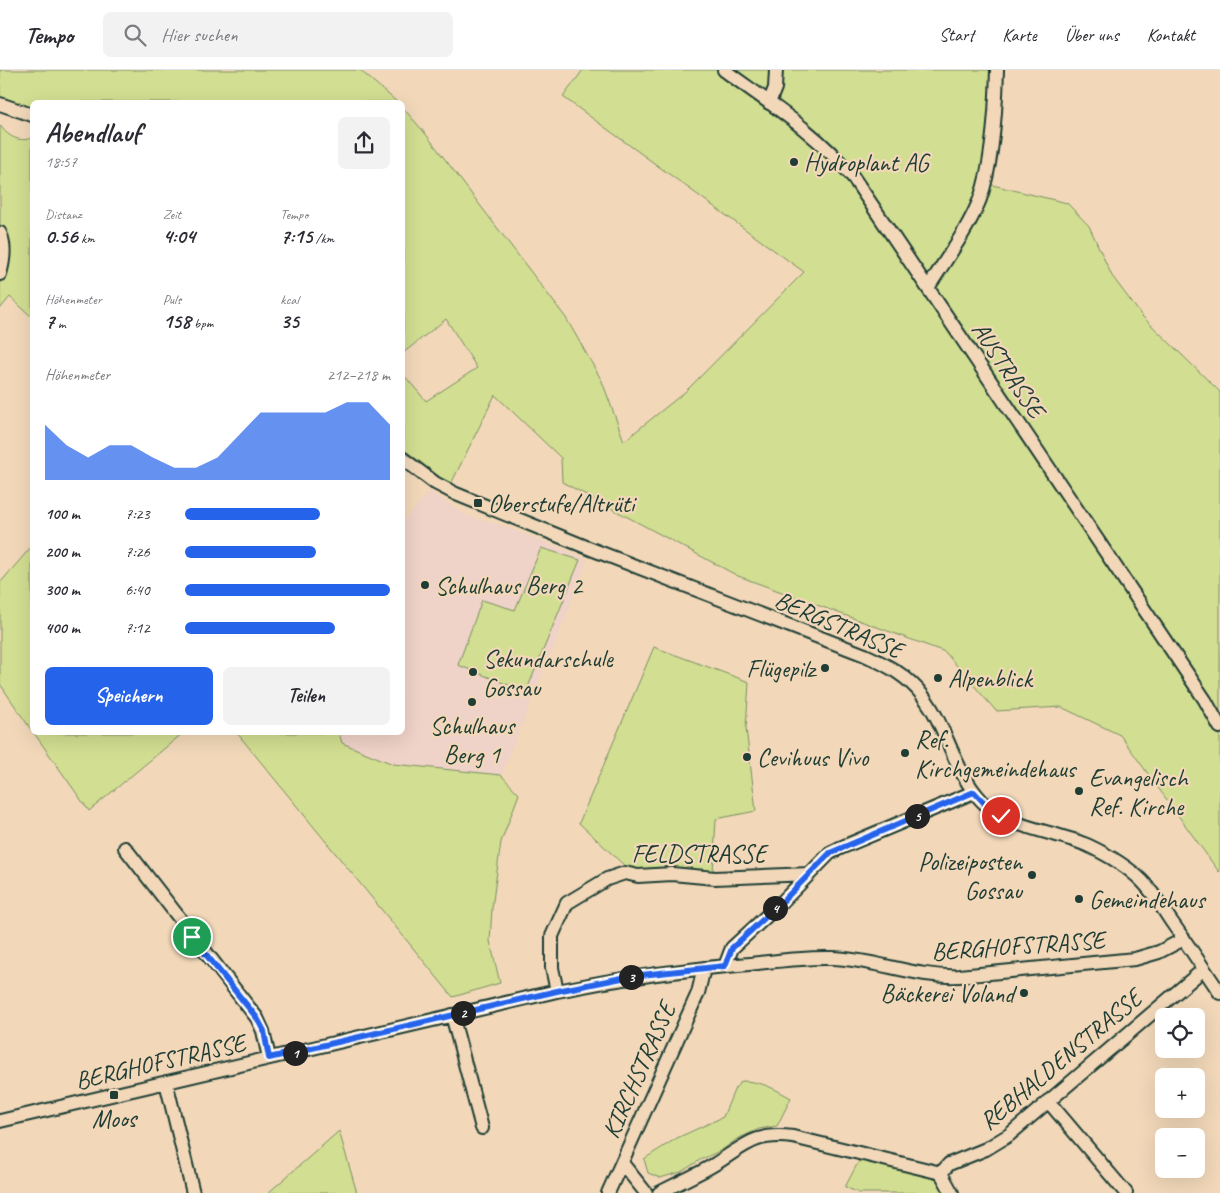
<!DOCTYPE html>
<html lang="de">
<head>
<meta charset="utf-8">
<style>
  :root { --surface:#fff; --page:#f2f2f3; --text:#2b2b33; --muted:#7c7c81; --line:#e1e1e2; --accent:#2563eb }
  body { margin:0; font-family:Caveat,sans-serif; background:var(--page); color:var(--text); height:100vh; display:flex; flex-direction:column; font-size:19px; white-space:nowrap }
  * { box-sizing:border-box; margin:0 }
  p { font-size:16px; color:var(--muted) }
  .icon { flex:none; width:28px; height:28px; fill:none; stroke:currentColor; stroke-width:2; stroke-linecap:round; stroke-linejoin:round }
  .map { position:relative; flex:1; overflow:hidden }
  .sheet { position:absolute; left:30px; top:30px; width:375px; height:635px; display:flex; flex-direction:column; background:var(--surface); border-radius:8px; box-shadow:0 5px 20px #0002 }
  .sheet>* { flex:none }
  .controls { position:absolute; left:1155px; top:938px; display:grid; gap:10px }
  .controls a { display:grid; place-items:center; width:50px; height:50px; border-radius:8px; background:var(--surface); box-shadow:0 5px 20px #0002; font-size:25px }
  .pin { position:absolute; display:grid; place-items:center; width:42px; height:42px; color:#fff; margin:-21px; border:2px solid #fff; border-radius:50%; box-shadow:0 1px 5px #0007 }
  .km { position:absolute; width:25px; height:25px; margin:-12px; border-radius:50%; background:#222; color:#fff; font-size:14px; line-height:25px; text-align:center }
  .round { display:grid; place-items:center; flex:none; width:52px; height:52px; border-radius:8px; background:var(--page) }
  .overview { display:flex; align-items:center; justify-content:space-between; height:85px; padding:0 15px }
  h1 { font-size:28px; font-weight:700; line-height:38px }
  .figures { display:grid; grid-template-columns:repeat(3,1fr); gap:8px; height:85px; padding:5px 15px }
  .figures div { display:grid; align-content:center }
  .figures b { font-size:21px; font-weight:700 }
  .figures small { font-size:14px; font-weight:400 }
  .figures p { font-size:14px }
  .chart { height:140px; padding:10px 15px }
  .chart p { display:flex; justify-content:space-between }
  .chart svg { width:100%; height:90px; margin-top:5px; fill:var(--accent); opacity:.7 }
  .action { display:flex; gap:10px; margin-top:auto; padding:10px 15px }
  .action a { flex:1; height:58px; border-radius:8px; background:var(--accent); color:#fff; font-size:20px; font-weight:700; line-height:58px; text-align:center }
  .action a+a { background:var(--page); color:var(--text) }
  ul { padding:0 15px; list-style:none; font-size:16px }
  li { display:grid; grid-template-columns:80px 60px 1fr; align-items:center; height:38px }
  li i { height:12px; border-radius:6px; background:var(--accent) }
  header { display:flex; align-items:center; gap:30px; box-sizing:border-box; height:70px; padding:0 25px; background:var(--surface); border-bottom:1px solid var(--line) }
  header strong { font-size:24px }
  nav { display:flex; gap:28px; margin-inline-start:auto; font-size:18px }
  .search { width:350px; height:45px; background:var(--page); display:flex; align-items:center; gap:12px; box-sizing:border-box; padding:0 18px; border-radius:8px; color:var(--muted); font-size:19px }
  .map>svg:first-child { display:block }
</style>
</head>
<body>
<header>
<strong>Tempo</strong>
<div class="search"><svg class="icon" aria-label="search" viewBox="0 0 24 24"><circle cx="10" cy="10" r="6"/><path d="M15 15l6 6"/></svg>Hier suchen</div>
<nav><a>Start</a><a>Karte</a><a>Über uns</a><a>Kontakt</a></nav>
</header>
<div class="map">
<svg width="1220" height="1123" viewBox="0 0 1220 1123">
  <rect width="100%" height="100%" fill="#f2d8b9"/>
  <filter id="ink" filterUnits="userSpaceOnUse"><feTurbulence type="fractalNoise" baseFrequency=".02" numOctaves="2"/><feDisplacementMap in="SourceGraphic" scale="10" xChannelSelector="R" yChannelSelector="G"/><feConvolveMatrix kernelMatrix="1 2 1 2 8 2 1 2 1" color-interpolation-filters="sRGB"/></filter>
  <g filter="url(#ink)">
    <path fill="#efd2c8" d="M430 421 467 446 498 454 587 489 568 541 501 705 393 694 342 673 339 663 402 662 403 452Z"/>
    <path fill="#d2de91" stroke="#788e62" d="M0 0H360L397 32H32V45L0 34Z
      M583 0H997L984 113 1067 133 1089 156 1112 206 1142 246 1220 322V801L1219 802 1120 665 1061 637 996 641 945 582 738 506 562 412 561 388 495 325 448 420 403 388 402 303 426 331 477 298 446 249 403 283V38L425 63 566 248 602 311 624 371 686 321 804 202 563 27Z
      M0 55C7 66 19 73 32 68V247L10 227 0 239Z
      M32 476V661L0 614V513Z
      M541 478 580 490 526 622 458 595 482 530 515 540Z
      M654 577 749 612 746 658 756 741 716 749 713 802 666 799H628L579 753Z
      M34 663H183L89 741Z
      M237 663H339L342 673 393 694 501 705 519 724 501 772 492 838 490 871 500 913 453 927Z
      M742 1011C761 1011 775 1019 791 1028L777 1056 759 1059 737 1069 722 1080 700 1090 681 1102 660 1108 648 1103 644 1089 677 1068 723 1047 735 1018Z
      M339 1061 357 1123H268Z
      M862 1085 941 1103 952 1123H859L845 1117Z"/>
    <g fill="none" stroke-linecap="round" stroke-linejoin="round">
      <defs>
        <path id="minor" d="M724 0C769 33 817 63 853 107L1148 545 1205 630 1220 657
          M769 33 775 18 776 0
          M0 34 32 45
          M0 163C6 176 4 190 0 204
          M928 218C945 190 968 160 980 129 993 93 996 38 997 0
          M402 388 435 413 456 424 591 479 865 585C887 595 908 606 923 626 948 658 953 701 982 731 1009 760 1054 760 1089 776 1108 785 1127 796 1142 811 1154 823 1162 838 1171 851 1188 875 1204 899 1220 923
          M125 778 257 948 263 961 269 988
          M725 896 732 878 783 831 830 783 840 778 974 722
          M557 921 552 898V866L567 833 607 809 625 803 638 806 672 804 715 808 809 804
          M452 945 482 1058
          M166 1012 193 1123
          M1048 1031 1126 1123
          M0 1051 557 921C621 908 684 899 749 894 776 891 804 887 832 888 875 889 915 908 959 906L1135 889 1159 882 1184 869
          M622 1093 646 1123
          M941 1103 949 1094 986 1079 1009 1065 1204 899
          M941 1103 952 1123
          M608 1123 698 923 704 898
          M659 1123C678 1113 697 1105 715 1094 745 1076 754 1062 793 1067L941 1103"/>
      </defs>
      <use href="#minor" stroke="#1f3d34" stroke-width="16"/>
      <use href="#minor" stroke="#f2d8b9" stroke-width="12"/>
    </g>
  </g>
  <g fill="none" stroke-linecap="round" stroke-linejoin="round" filter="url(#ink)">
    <defs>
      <path id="route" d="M192 867 257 948 264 961 269 988 557 921 632 906 725 896 732 878 783 831 830 783 974 722 988 737 1001 746"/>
    </defs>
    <use href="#route" stroke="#fff" stroke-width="10"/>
    <use href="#route" stroke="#2563eb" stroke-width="6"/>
  </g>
  <g fill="#1f3d34" stroke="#f2d8b9" stroke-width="2">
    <circle cx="794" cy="92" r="5"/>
    <rect x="473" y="428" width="10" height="10" rx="2.5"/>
    <circle cx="425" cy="515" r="5"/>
    <circle cx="825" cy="598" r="5"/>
    <circle cx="473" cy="602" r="5"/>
    <circle cx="938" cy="608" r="5"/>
    <circle cx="472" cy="632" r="5"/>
    <circle cx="905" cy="683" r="5"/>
    <circle cx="747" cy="687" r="5"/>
    <circle cx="1079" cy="721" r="5"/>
    <circle cx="1032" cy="805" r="5"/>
    <circle cx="1079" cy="829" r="5"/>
    <circle cx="1024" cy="923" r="5"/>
    <rect x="109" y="1020" width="10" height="10" rx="2.5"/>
  </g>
  <g text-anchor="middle" stroke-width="4.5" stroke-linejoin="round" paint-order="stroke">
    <g font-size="25" fill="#1f3d34" stroke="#f2d8b9" text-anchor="start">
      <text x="804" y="101">Hydroplant AG</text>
      <text x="488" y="442">Oberstufe/Altrüti</text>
      <text x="435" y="524">Schulhaus Berg 2</text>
      <text x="483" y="597">Sekundarschule<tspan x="483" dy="29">Gossau</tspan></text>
      <text x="815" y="607" text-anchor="end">Flügepilz</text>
      <text x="948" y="617">Alpenblick</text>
      <text x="472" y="664" text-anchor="middle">Schulhaus<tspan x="472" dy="29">Berg 1</tspan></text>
      <text x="915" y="678">Ref.<tspan x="915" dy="29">Kirchgemeindehaus</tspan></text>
      <text x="757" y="696">Cevihuus Vivo</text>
      <text x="1089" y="716">Evangelisch<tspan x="1089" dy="29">Ref. Kirche</tspan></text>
      <text x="1022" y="800" text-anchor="end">Polizeiposten<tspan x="1022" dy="29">Gossau</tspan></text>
      <text x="1089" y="838">Gemeindehaus</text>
      <text x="1014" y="932" text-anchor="end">Bäckerei Voland</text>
      <text x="114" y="1057" text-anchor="middle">Moos</text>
    </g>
    <g font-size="25" fill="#1f3d34" stroke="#f2d8b9">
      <text transform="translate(1009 299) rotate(56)" y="9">AUSTRASSE</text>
      <text transform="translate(839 554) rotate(23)" y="9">BERGSTRASSE</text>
      <text x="699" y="792">FELDSTRASSE</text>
      <text transform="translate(1018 875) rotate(-4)" y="9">BERGHOFSTRASSE</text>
      <text transform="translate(1060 989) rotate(-40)" y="9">REBHALDENSTRASSE</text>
      <text transform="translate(160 991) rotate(-13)" y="9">BERGHOFSTRASSE</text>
      <text transform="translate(638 1000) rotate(-66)" y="9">KIRCHSTRASSE</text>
    </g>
  </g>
</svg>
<div class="controls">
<a><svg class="icon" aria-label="locate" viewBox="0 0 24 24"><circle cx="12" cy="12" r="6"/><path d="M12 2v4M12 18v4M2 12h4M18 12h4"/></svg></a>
<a>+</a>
<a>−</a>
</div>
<div class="pin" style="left:192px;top:867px;background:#1e9e55"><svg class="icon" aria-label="arrive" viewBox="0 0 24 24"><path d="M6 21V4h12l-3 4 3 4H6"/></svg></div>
<div class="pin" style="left:1001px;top:746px;background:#d93025"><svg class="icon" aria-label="check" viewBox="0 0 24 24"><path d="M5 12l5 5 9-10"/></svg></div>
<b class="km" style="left:295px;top:983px">1</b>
<b class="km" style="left:463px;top:943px">2</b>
<b class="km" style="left:631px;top:907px">3</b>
<b class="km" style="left:775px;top:838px">4</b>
<b class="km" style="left:917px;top:746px">5</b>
<section class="sheet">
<div class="overview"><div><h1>Abendlauf</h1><p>18:57</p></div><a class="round"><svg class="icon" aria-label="share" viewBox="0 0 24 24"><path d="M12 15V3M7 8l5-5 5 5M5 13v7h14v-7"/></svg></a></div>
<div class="figures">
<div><p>Distanz</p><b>0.56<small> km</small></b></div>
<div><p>Zeit</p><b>4:04</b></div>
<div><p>Tempo</p><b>7:15<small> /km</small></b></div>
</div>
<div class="figures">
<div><p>Höhenmeter</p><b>7<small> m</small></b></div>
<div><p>Puls</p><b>158<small> bpm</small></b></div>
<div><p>kcal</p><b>35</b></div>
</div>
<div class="chart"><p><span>Höhenmeter</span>212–218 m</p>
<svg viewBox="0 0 160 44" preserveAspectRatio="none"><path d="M0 44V17L10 27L20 33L30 27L40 27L50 33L60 38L70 38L80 33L90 22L100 11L110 11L120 11L130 11L140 6L150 6L160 17V44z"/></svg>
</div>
<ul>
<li><b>100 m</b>7:23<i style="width:66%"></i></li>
<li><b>200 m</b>7:26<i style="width:64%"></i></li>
<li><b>300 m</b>6:40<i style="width:100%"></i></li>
<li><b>400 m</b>7:12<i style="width:73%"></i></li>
</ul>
<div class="action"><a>Speichern</a><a>Teilen</a></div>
</section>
</div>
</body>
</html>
